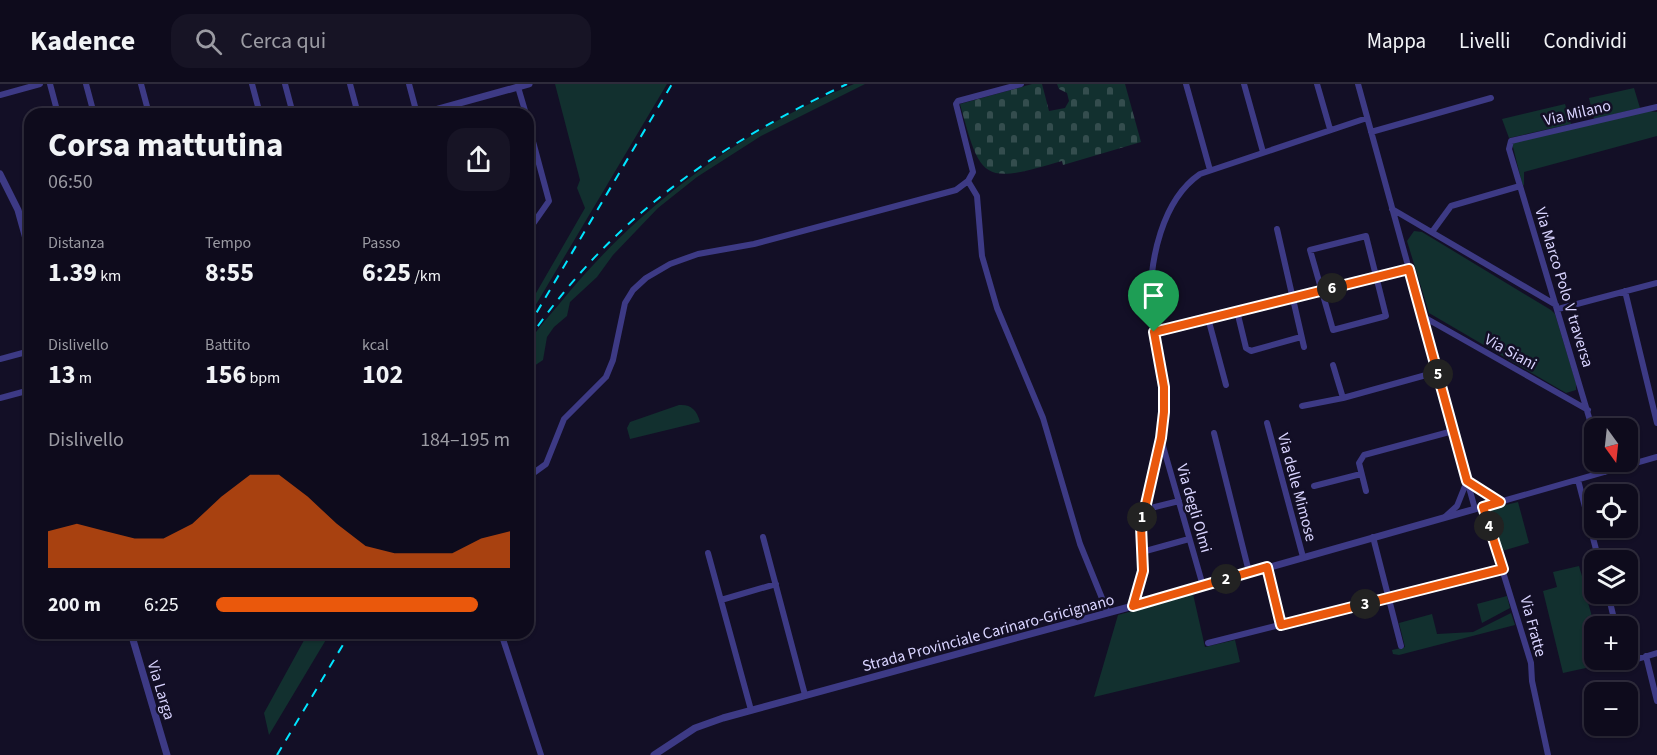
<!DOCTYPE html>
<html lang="it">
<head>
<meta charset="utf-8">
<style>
  :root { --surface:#0e0b1c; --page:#171425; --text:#f1f3f6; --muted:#9b9ba3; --line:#2e2b3b; --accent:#ea580c }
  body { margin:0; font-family:"Source Sans 3",sans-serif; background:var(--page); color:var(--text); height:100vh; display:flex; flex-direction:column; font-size:22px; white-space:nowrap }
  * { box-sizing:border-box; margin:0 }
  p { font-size:20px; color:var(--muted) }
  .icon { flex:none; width:33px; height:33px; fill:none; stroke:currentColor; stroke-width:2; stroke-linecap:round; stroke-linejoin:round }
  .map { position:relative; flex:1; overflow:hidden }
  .sheet { position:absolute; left:24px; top:24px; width:510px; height:531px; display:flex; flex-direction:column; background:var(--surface); border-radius:18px; box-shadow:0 2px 4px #0004,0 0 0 2px var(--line) }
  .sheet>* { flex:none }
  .needle { width:39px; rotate:165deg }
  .fabs { position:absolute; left:1584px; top:334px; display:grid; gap:12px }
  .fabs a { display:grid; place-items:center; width:54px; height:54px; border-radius:12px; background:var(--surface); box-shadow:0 2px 4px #0004,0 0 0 2px var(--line); font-size:30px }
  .pin { position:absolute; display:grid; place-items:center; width:51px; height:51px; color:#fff; margin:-62px -26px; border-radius:50% 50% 50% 0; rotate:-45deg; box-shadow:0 0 6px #0007 }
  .pin .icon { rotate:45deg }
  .km { position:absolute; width:30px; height:30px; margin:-15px; border-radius:50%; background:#222; color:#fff; font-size:16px; line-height:30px; text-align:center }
  .round { display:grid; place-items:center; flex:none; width:63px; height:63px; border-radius:18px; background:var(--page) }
  .summary { display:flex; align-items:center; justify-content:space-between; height:102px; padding:0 24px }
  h1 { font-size:33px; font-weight:700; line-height:45px }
  .figures { display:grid; grid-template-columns:repeat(3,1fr); gap:9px; height:102px; padding:6px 24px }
  .figures div { display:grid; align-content:center }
  .figures b { font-size:26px; font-weight:700 }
  .figures small { font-size:16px; font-weight:400 }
  .figures p { font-size:16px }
  .chart { height:168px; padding:12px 24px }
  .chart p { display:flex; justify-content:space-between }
  .chart svg { width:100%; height:108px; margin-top:6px; fill:var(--accent); opacity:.7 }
  ul { padding:0 24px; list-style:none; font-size:20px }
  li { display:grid; grid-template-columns:96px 72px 1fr; align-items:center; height:45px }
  li i { height:15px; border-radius:8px; background:var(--accent) }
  header { display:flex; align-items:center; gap:36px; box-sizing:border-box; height:84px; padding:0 30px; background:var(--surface); border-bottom:2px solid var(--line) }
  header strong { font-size:28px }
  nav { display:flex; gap:33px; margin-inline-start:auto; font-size:21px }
  .search { width:420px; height:54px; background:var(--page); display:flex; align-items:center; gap:15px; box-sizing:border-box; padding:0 21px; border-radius:18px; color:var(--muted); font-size:22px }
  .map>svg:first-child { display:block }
</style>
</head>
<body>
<header>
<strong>Kadence</strong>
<div class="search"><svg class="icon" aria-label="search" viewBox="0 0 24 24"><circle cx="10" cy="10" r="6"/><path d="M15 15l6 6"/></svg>Cerca qui</div>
<nav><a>Mappa</a><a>Livelli</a><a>Condividi</a></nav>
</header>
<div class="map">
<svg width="1657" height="671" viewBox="0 0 1657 671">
  <defs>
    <pattern id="cemetery-stones" width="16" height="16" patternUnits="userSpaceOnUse" patternTransform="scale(1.5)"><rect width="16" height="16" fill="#12302f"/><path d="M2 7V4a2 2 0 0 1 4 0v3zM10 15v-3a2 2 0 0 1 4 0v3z" fill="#344d4e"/></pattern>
  </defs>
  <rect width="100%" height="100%" fill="#130f26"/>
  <path fill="#12302f" d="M555 0H667L528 234V223L585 124 577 104 580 96Z
    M854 0H865L761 52 697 93 658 124 613 171 597 193 570 218 567 232 554 243 547 253 543 276 528 286C528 279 527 271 528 263 530 252 552 229 560 219 637 124 740 46 854 0Z
    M1634 4 1640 24 1594 35 1589 14Z
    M1565 20 1571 40 1509 54 1502 35Z
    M1649 27 1657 28V52L1524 88V102L1522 99 1512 59Z
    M1414 147 1422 148 1551 226 1555 230 1576 299V306L1566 309 1429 229 1407 157Z
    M679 321C691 320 697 326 700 338L630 355 627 344 630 338Z
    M1518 418 1529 459 1502 467 1489 425Z
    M1579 482 1582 492 1594 489V510H1603L1587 515 1595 543 1594 576H1603L1604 580 1563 589 1543 507 1557 503 1553 488Z
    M1193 510 1205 563 1235 556 1240 578 1094 613 1118 531Z
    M1507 512 1510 524 1482 539 1477 520Z
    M1511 529 1515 541 1399 571 1393 570 1392 566 1405 563 1399 539 1432 530 1437 550 1473 548Z
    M308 549H330L269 651 264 629Z"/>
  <path fill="url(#cemetery-stones)" d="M1032 0H1042L1049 27 1065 24 1069 17 1067 9 1059 5 1057 0H1125L1141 58 1063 81 1062 77C983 100 981 98 960 20Z"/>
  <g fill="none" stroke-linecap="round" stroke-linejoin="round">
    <path stroke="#3d3a85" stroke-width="6" d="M50 0 58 30
      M86 0 94 30
      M141 0 149 30
      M252 0 260 30
      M285 0 293 30
      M350 0 358 30
      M409 0 417 30
      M1186 0 1210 86
      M1244 0 1263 68
      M1317 0 1330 45
      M1358 0 1475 425 1657 373
      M518 3 526 30
      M0 11 40 0
      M528 39 549 117 528 147
      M1371 48 1491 14
      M968 97 977 112 982 172 997 224 1043 334 1080 460 1108 529
      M1392 125 1556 221
      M1277 145 1304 263
      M1432 148 1451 122 1520 102
      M1366 152 1386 232 1333 246 1310 166Z
      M1625 207 1657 339
      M1558 225 1657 199
      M1237 227 1246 264 1251 267 1301 253
      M1422 232 1588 326
      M1208 234 1226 301
      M1154 248 1409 185
      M0 275 30 267
      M1333 281 1343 314
      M0 314 30 306
      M1302 322 1343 314 1437 288
      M1267 339 1303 473
      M1214 349 1249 488
      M1594 350 1509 65 1511 57 1657 23
      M1161 355 1203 502
      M1603 378 1605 388
      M528 393 546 380 564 335 606 293 613 276 625 219 633 206 646 194 670 180 698 170 754 160 956 106 968 97 973 88 956 20 958 17 1021 0
      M1578 396 1599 477
      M1314 402 1361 390
      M1366 407 1359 379 1364 371 1453 347
      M1483 423 1531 579 1532 597 1548 671
      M1143 426 1179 417
      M1446 432 1457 422 1467 397 1500 418
      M763 453 805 611
      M1373 453 1401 562
      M1142 468 1189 455
      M708 469 751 626
      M1267 483 1282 541
      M1608 510 1616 543
      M721 516 776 500
      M1133 522C1137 511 1142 499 1143 487 1144 472 1140 457 1141 442 1143 402 1163 366 1164 326 1165 290 1152 257 1151 222 1149 177 1162 116 1200 90L1367 34
      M501 549 541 671
      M1208 559 1503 485
      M1646 572 1657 617
      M1634 576 1657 569"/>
    <path stroke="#3d3a85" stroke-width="7" d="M420 30 529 0
      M0 90 18 126 30 169
      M131 549 167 671
      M654 671 695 644 723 634 1133 522 1475 425"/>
    <path stroke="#00e5ff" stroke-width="2" stroke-dasharray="9 8" stroke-linecap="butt" d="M528 243 672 0
      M528 256C612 134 714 63 847 0
      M277 671 350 549"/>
  </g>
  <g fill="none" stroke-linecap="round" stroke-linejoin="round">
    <defs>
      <path id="route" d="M1409 185 1467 397 1500 418 1483 423 1503 485 1281 541 1267 483 1133 522 1143 487 1141 442 1161 354 1164 328V303L1154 248Z"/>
    </defs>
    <use href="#route" stroke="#fff" stroke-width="12"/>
    <use href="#route" stroke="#ea580c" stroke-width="8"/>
  </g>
  <g text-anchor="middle" stroke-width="5" stroke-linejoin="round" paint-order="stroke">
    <g font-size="16" fill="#d9d4ff" stroke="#130f26">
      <text transform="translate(1577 28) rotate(-13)" y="6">Via Milano</text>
      <text transform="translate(1565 203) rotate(73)" y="6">Via Marco Polo V traversa</text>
      <text transform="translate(1511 267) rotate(29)" y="6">Via Siani</text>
      <text transform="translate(1298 403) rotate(75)" y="6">Via delle Mimose</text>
      <text transform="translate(1195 424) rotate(74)" y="6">Via degli Olmi</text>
      <text transform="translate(1534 542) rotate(75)" y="6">Via Fratte</text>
      <text transform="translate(988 548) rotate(-15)" y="6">Strada Provinciale Carinaro-Gricignano</text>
      <text transform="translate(162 606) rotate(73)" y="6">Via Larga</text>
    </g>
  </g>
</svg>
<div class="fabs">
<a><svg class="needle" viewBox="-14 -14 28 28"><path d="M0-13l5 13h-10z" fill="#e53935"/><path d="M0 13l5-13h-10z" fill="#9b9ba3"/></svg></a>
<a><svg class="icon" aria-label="locate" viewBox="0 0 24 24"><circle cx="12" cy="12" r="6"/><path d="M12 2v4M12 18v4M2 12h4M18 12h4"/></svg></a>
<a><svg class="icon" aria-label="layers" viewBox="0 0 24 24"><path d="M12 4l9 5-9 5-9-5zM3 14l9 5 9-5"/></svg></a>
<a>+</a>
<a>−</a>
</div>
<div class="pin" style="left:1154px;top:248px;background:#1e9e55"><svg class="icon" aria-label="arrive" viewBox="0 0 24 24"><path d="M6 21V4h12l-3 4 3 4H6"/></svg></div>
<b class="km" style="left:1142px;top:433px">1</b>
<b class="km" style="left:1226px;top:495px">2</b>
<b class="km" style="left:1365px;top:520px">3</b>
<b class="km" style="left:1489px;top:442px">4</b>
<b class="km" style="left:1438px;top:290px">5</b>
<b class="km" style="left:1332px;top:204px">6</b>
<section class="sheet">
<div class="summary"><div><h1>Corsa mattutina</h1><p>06:50</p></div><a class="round"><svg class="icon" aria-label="share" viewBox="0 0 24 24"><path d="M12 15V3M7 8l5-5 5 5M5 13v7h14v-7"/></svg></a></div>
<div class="figures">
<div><p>Distanza</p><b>1.39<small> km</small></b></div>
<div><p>Tempo</p><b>8:55</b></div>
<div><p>Passo</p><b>6:25<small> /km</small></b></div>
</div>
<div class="figures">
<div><p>Dislivello</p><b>13<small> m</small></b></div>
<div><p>Battito</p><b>156<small> bpm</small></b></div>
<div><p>kcal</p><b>102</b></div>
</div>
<div class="chart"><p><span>Dislivello</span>184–195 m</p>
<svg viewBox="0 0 160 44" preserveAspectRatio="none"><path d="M0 44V29L10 26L20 29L30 32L40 32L50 26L60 15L70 6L80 6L90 15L100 26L110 35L120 38L130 38L140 38L150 32L160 29V44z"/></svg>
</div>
<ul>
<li><b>200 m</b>6:25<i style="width:89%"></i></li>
</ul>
</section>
</div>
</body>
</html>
